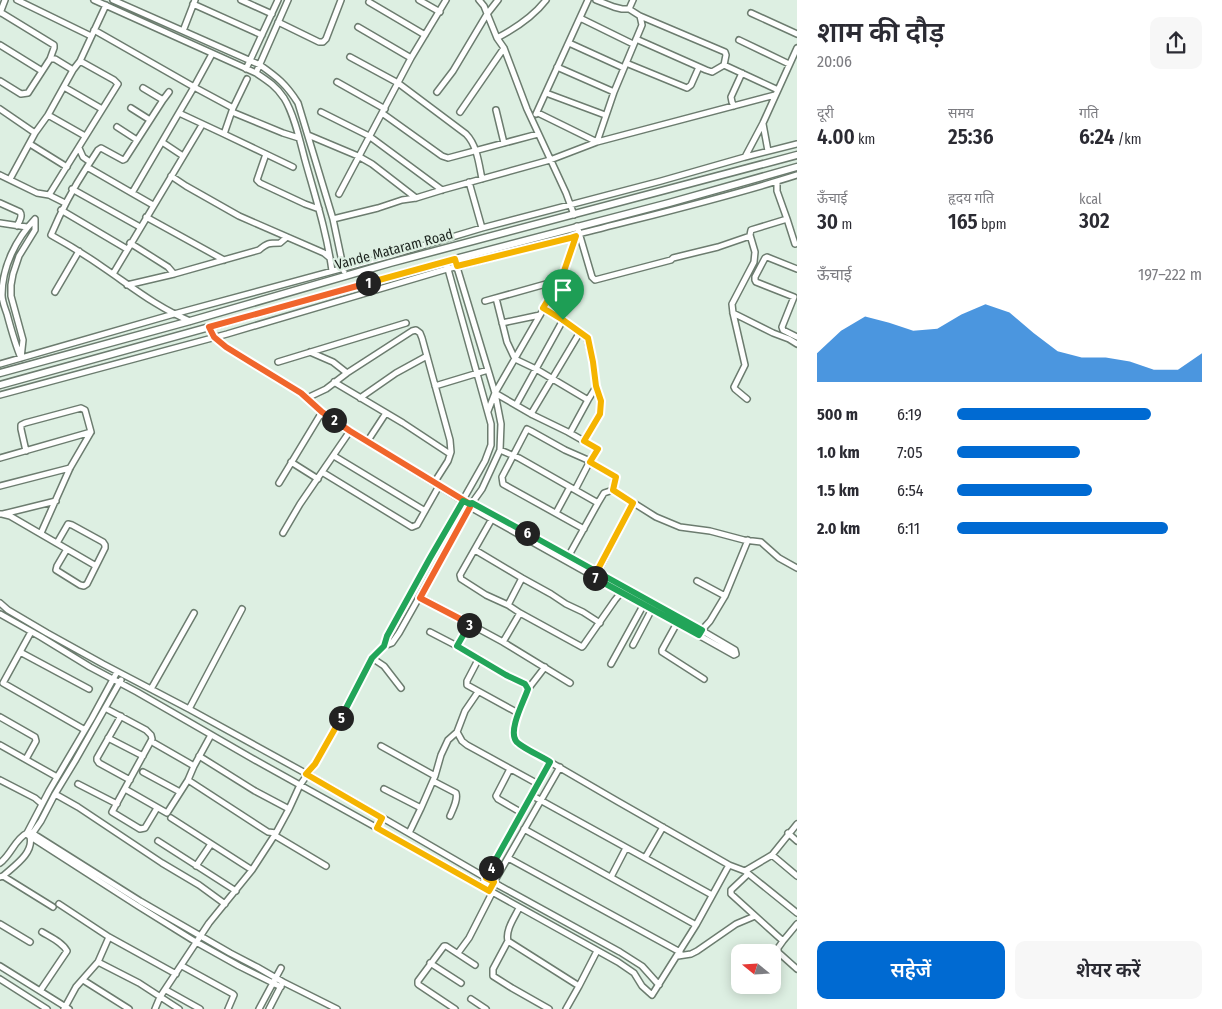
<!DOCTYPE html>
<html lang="hi">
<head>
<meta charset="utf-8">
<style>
  :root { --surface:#fff; --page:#f7f7f7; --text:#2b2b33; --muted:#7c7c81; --accent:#006ad2 }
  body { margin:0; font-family:"Fira Sans Condensed","Noto Sans Devanagari",sans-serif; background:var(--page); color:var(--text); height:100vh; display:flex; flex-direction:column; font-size:19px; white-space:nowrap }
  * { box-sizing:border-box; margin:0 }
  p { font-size:16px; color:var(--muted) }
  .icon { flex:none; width:28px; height:28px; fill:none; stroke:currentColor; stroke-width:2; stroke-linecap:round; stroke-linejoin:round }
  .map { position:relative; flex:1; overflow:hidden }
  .side { display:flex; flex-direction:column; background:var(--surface); width:425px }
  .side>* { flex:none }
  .needle { width:32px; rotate:288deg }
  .tools { position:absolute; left:731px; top:944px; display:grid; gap:10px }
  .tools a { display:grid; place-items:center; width:50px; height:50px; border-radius:10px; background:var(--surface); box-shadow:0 2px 12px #0003; font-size:25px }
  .pin { position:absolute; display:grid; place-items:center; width:42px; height:42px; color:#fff; margin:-51px -21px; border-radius:50% 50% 50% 0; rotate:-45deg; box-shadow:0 0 5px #0007 }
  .pin .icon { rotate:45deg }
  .km { position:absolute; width:25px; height:25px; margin:-12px; border-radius:50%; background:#222; color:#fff; font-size:14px; line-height:25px; text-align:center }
  .round { display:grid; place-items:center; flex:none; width:52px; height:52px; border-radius:10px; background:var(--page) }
  .head { display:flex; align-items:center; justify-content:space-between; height:85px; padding:0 20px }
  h1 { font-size:28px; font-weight:600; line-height:38px }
  .metrics { display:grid; grid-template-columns:repeat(3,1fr); gap:8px; height:85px; padding:5px 20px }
  .metrics div { display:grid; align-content:center }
  .metrics b { font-size:21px; font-weight:600 }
  .metrics small { font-size:14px; font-weight:400 }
  .metrics p { font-size:14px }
  .chart { height:140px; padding:10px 20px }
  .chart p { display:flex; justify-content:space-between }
  .chart svg { width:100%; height:90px; margin-top:5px; fill:var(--accent); opacity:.7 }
  .cta { display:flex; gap:10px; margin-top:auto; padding:10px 20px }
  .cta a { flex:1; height:58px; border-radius:10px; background:var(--accent); color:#fff; font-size:20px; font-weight:600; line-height:58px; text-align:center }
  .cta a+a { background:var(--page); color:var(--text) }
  ul { padding:0 20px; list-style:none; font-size:16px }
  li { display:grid; grid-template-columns:80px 60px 1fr; align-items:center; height:38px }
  li i { height:12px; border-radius:6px; background:var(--accent) }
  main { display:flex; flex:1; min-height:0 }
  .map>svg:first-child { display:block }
</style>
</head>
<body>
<main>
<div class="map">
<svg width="797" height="1009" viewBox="0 0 797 1009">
  <rect width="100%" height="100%" fill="#ddefe2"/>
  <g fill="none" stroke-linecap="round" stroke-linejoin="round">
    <defs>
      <path id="minor" d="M17 0 91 36
        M94 0 256 73C268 81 276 86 284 98 294 114 300 141 305 160 315 196 327 233 332 271
        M113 0 260 65C277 77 286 84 298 103L333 219 344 271
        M241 0 272 14
        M419 0 440 12
        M479 0 484 6 497 38 504 48 527 109 566 193 574 215
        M369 2 425 35
        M193 4 262 35
        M629 9 633 0
        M0 12 54 45V48L50 59
        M0 13 5 0
        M751 13 797 34
        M640 16 725 52 726 55 724 65
        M580 18 633 44
        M278 22 319 42H323L326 39 341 0
        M358 27 411 58
        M94 30 194 87 212 54
        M183 31 195 0
        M497 38C516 28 533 17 546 0
        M636 39 706 70 712 72 724 65 778 90
        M739 40 789 64
        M569 43 624 68
        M0 45 42 71
        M350 57 398 83 466 134C477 145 479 164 482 179
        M626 63 687 88 691 85 699 67
        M557 67 614 92
        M246 69 278 0
        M256 73 288 0
        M0 81 21 94 28 93 50 59H55L73 70
        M337 82 385 109
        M64 87 102 109
        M437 92 453 71 487 14 498 0
        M546 93 605 115
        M163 100 169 92
        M734 106 732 102 731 97 742 73
        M131 108 150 120
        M0 109 35 133
        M496 110 504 143
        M232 112 283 133 299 138
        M321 112 369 136 442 190
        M460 112 504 48
        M179 113 224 134 233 108
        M382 113 442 156 448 158 538 134
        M538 113 597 142 775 95
        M536 114 588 0
        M48 115 85 136
        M763 124 768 151
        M117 127 137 140
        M224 134 293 167
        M308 135 358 156 372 164 416 198
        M162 142 183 156
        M30 144 67 167
        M79 148 83 157 90 162
        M266 154 257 180 260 183 305 204 319 209
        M745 157 763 123 797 48
        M87 167 98 150 101 148 123 160 125 159 163 100 143 88
        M0 175 37 193 49 195 65 203
        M171 176 186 186 239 216 324 253 330 258
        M10 179 35 133 48 115 73 70 80 61 106 5
        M469 182 482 228
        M72 189 140 227
        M132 193 153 205
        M339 194 411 58 446 0
        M49 195 118 84 114 80 80 61
        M0 203 20 212C23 216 19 222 17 226
        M61 210 127 249
        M146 217 224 260
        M35 219V230L19 256 13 274 11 285V296L23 340 21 358C15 344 11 329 7 314 5 308 2 301 2 295 2 267 16 239 35 219Z
        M333 219 378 208 402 200 416 198 442 190 550 160 597 142 614 92 642 25 640 16 629 9H622L614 7 596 0
        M787 219 795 244
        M0 223 27 227
        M577 226 592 277 595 280 671 260 673 258 718 247 750 236
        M130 243 168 267 174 274
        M797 269 767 257 765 258 755 277V280L756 282 794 297 782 327 783 330 797 337
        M113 274 202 125
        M127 285 174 274 259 250C267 243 269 243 280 243L287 237
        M55 292 79 251
        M496 298 507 342 515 359 536 369 588 400 570 433
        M485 301 560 280
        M733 313 773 333 789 339 797 344
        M190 321C158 308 132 287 104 268 87 256 69 245 51 235 62 209 72 190 87 167L132 193 194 87 233 108 247 79
        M502 323 540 315
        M209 327 214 337 226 347 301 393 322 412 350 431 465 502
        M580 332 587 338 593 362 596 387 588 400
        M310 352 333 362 347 373
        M278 362 406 323
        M0 364 174 314 392 255 482 228 661 181 745 157 797 144
        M334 382 403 423 450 454
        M435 386 488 370
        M495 393 533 415 568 432 598 449 590 461 615 477 613 490 656 517 680 527 710 531 744 540 761 542 779 558 797 568
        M0 395 227 334 447 269 570 238 579 234C652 215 725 198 797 175
        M307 398 326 389 347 373 412 331 416 330 420 333 422 338 450 440 451 452 448 461 434 483
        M360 398 396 373 427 356
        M747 399 735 389 734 387 745 365 733 313 732 304 754 262 755 252 750 235 751 230 787 219 777 191V182
        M516 405 563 320 543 309
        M488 411 495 393 562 277 576 236
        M531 414 580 332 563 320
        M584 441 600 414 601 401 596 387
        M367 442 386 413
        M500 450 519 458 598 503 604 493 613 490
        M26 451 21 429V425L25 423 81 408 85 410 91 432 70 468 41 533
        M334 456 425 511
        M0 458 91 432
        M291 462 318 479
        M322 472 412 527 417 525 439 486
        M279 483 322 412
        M0 486 70 468
        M575 490 590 461 565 450 531 431 527 429 502 477 503 484 584 529
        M470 507 734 655 736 654 735 650 701 630 472 503
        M556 513 570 487
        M0 514H2L10 516 96 566
        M3 514 56 501
        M493 517 460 575 461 579 486 595 508 605 520 613
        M283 533 300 504 350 431
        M57 543 68 524 72 525 103 542 105 545V548L87 584 84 586 80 585 56 570 57 566 67 549
        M475 550 522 578 551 594 566 604 583 612 600 623
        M568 557 598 503
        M597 573 633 503
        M697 581 725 596
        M420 597 503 642 570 683
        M0 603 8 610 47 633 103 664 189 709 307 774 500 886 620 952 642 966 659 985
        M508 605 522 578
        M0 614 41 637 90 667 137 692 255 760 618 962 634 973 642 986 652 995 696 925 729 865 745 871
        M677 623 662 650V652L704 679
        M470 624 457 646 506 675 525 685 528 689C524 701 508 730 516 741 520 747 543 757 550 762L481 886
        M31 632 3 683 85 730
        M430 632 457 646
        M700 632 710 621 725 596 748 540
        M503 642 520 613 582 647 583 646 615 600 624 589
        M633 645 652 609
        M384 646 392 643 399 633 470 507V504L472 503 482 489 500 450 501 424 495 393 456 264
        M20 652 89 689
        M372 658 384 666 401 688
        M479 658 467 681V685L518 713
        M611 664 644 604
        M151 689 194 613
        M528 689 545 667
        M105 708 146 730 151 735 152 739 112 812 140 829 145 828 157 808
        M189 709 242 609
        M121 716 97 758V760L99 763 130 780
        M0 717 35 737 36 741 26 759
        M457 732 465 711 478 692
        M108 738 143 756
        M154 743 194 766 211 735
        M0 745 57 777
        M381 746 435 776
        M199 756 255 791 289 809
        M550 762 617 801 729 865
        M510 769 496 796 498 799 522 813
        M143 772 180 792
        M0 780 35 798 42 804
        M188 780 268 832 276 833
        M433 781 456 793C458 800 453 809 450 816
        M78 784 117 804
        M125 789 167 813 188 780 194 766
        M384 789 421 808
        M55 794 78 807 162 863 199 885 225 904
        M531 795 712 895
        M171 818 252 870
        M797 824 772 855 745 871 797 913
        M524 829 696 925
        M29 831 140 901 230 953 257 967 283 982
        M409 833 421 808 435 776 441 755 448 740 457 732 462 741 467 745 538 784
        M788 833 797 841
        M26 834 138 906 196 942 239 966 281 987
        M274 835 326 866
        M158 841 236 891
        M772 855 797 876
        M508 858 680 952
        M645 858 663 827
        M0 863C11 855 15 839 27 833L49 791 92 718 117 672
        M196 866 211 844
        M748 874 731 890V894L783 941 797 924
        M3 876 53 907
        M0 877 3 876C14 866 34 853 30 837L41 821 55 794 75 761 121 680
        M611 877 626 848
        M489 891 494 882 560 767
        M59 904 109 937
        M519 908C515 917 505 930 508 941L493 969V976L512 988 549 1009
        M0 924 30 942
        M508 941 579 986 566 1009
        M783 941 778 948V952L797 969
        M458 953 469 938 492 893
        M678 956 691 954 697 951 736 924 755 916
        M98 962 139 983 179 1009
        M430 963 461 983
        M0 966 69 1009
        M182 966 233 994 234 995 228 1009
        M0 979 47 1009
        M83 980 129 1009
        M579 986 597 951
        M166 990 200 1009
        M40 991 67 951C62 942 50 937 42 932
        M471 999 486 1009
        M64 1009 76 987 98 962 109 937 176 974
        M155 1009 160 997 209 923 252 870 276 833 289 809 300 785 315 764 341 718 372 658 384 646 387 636 430 558 485 461 491 445V424L446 262
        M259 1009 281 968
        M269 1009 283 982 337 1009
        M455 1009 419 985 418 984V981L444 946H446L475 965"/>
      <path id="major" d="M0 373 190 321 390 263 797 155
        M0 385 455 259 669 203 797 167"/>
    </defs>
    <use href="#minor" stroke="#6c7c6f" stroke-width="8"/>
    <use href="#major" stroke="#6c7c6f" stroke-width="9"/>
    <use href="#minor" stroke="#fff" stroke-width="5"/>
    <use href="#major" stroke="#fff" stroke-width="6"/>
  </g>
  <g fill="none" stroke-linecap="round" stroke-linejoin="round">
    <defs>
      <path id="split-1" d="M368 283 455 259 457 266 570 238 576 236 562 277 543 308 563 320"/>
      <path id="split-2" d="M334 420 322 412 301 393 226 347 214 337 209 327 368 283"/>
      <path id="split-3" d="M334 420 350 431 470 504V507L420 598 470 624 469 625"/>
      <path id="split-4" d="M469 625 457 646 506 675 525 684 528 689C524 701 508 730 516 741 520 747 543 757 550 762L491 868"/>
      <path id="split-5" d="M341 718 315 764 306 774 382 818 377 828 489 891 494 882 486 878 491 868"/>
      <path id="split-6" d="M341 718 372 658 384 646 387 636 430 558 463 501 470 504 472 503 527 533"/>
      <path id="split-7" d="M527 533 702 630 699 635 595 578"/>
      <path id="split-8" d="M563 320 588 338 593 362 596 386 601 401 600 414 584 441 598 449 590 462 616 477 613 490 633 503 597 571 595 578"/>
    </defs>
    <use href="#split-1" stroke="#fff" stroke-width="10"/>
    <use href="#split-2" stroke="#fff" stroke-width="10"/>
    <use href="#split-3" stroke="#fff" stroke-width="10"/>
    <use href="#split-4" stroke="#fff" stroke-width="10"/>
    <use href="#split-5" stroke="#fff" stroke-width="10"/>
    <use href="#split-6" stroke="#fff" stroke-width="10"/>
    <use href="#split-7" stroke="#fff" stroke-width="10"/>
    <use href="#split-8" stroke="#fff" stroke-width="10"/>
    <use href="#split-1" stroke="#f5b400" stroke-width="6"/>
    <use href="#split-2" stroke="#f0652b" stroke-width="6"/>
    <use href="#split-3" stroke="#f0652b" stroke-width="6"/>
    <use href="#split-4" stroke="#22a559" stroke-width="6"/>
    <use href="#split-5" stroke="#f5b400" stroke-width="6"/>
    <use href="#split-6" stroke="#22a559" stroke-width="6"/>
    <use href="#split-7" stroke="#22a559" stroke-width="6"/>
    <use href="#split-8" stroke="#f5b400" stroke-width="6"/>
  </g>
  <g text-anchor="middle" stroke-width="4.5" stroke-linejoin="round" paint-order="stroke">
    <g font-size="14" fill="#1c231e" stroke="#ddefe2">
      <text transform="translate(394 249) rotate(-15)" y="5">Vande Mataram Road</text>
    </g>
  </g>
</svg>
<div class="tools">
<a><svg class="needle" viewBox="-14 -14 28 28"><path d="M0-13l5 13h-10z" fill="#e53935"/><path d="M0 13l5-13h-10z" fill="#7c7c81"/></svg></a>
</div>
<div class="pin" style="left:563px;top:320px;background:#1e9e55"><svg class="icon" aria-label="arrive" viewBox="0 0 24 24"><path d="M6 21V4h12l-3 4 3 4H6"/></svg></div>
<b class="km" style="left:368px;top:283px">1</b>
<b class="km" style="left:334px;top:420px">2</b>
<b class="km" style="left:469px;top:625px">3</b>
<b class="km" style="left:491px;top:868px">4</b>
<b class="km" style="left:341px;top:718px">5</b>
<b class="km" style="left:527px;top:533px">6</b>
<b class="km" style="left:595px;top:578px">7</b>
</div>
<section class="side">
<div class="head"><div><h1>शाम की दौड़</h1><p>20:06</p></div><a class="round"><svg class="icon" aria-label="share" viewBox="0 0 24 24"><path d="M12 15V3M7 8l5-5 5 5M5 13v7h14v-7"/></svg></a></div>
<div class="metrics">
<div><p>दूरी</p><b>4.00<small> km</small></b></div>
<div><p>समय</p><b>25:36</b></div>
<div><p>गति</p><b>6:24<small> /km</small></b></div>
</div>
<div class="metrics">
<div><p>ऊँचाई</p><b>30<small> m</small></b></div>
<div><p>हृदय गति</p><b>165<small> bpm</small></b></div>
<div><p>kcal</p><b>302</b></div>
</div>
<div class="chart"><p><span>ऊँचाई</span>197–222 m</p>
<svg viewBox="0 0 160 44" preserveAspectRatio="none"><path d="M0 44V30L10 19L20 12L30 15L40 19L50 18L60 11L70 6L80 10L90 20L100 29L110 32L120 32L130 34L140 38L150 38L160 30V44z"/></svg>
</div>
<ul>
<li><b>500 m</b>6:19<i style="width:79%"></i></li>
<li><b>1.0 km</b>7:05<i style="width:50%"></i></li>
<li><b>1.5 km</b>6:54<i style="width:55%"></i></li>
<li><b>2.0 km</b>6:11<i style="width:86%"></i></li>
</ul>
<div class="cta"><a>सहेजें</a><a>शेयर करें</a></div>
</section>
</main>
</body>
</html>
